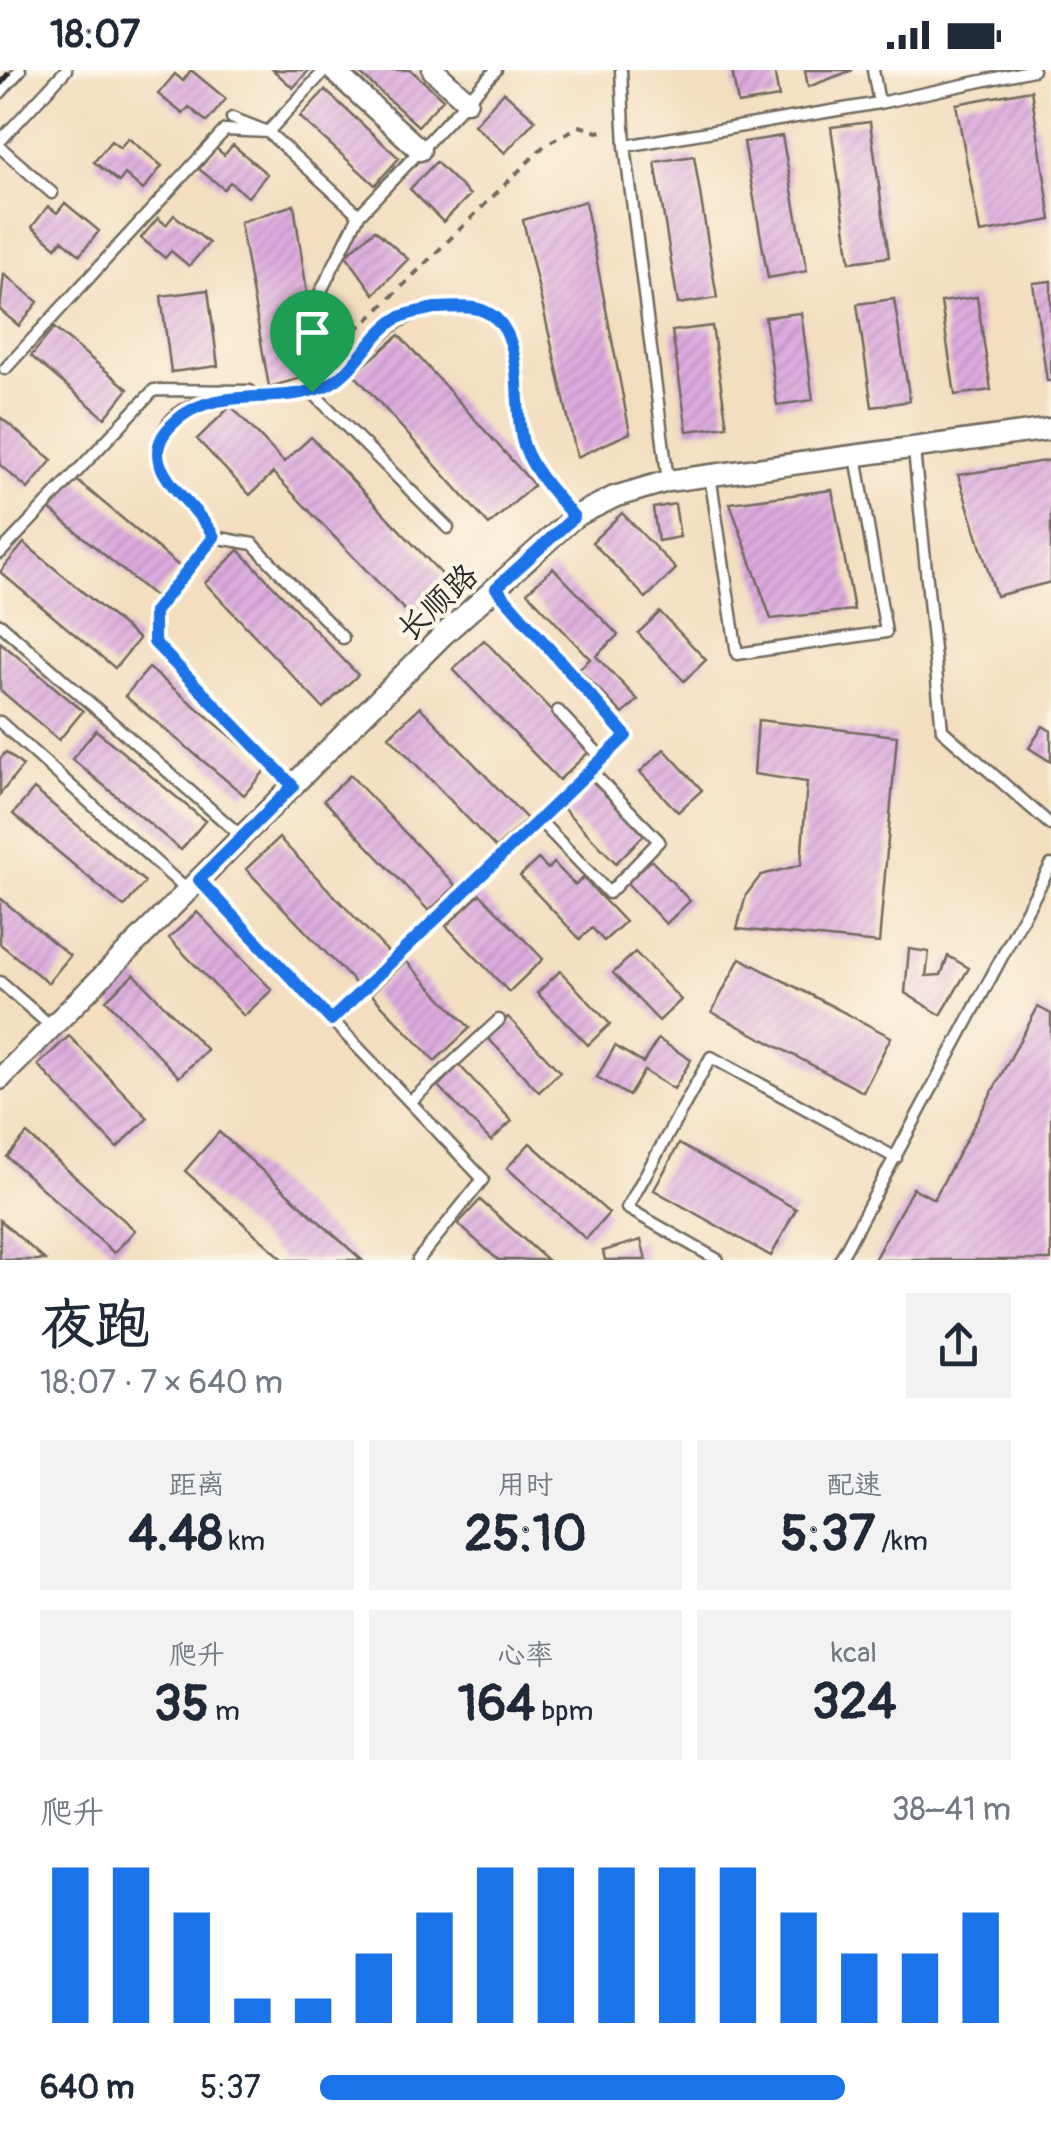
<!DOCTYPE html>
<html lang="zh">
<head>
<meta charset="utf-8">
<style>
  :root { --surface:#fff; --page:#f2f2f3; --text:#1f2937; --muted:#747a83; --accent:#1a73e8 }
  body { margin:0; font-family:Pangolin,"LXGW WenKai TC",sans-serif; background:var(--page); color:var(--text); height:100vh; display:flex; flex-direction:column; font-size:38px; white-space:nowrap }
  * { box-sizing:border-box; margin:0 }
  p { font-size:32px; color:var(--muted) }
  .icon { flex:none; width:55px; height:55px; fill:none; stroke:currentColor; stroke-width:2; stroke-linecap:round; stroke-linejoin:round }
  .map { position:relative; height:1190px; overflow:hidden }
  .sheet { display:flex; flex-direction:column; background:var(--surface); flex:1 }
  .sheet>* { flex:none }
  .pin { position:absolute; display:grid; place-items:center; width:85px; height:85px; color:#fff; margin:-102px -42px; border-radius:50% 50% 50% 0; rotate:-45deg; box-shadow:0 0 10px #0007 }
  .pin .icon { rotate:45deg }
  .round { display:grid; place-items:center; flex:none; width:105px; height:105px; border-radius:0px; background:var(--page) }
  .summary { display:flex; align-items:center; justify-content:space-between; height:170px; padding:0 40px }
  h1 { font-size:55px; font-weight:800; line-height:75px }
  .metrics { display:grid; grid-template-columns:repeat(3,1fr); gap:15px; height:170px; padding:10px 40px }
  .metrics div { display:grid; align-content:center; border-radius:0px; background:var(--page); text-align:center }
  .metrics b { font-size:50px; font-weight:800 }
  .metrics small { font-size:28px; font-weight:400 }
  .metrics p { font-size:28px }
  .chart { height:280px; padding:20px 40px }
  .chart p { display:flex; justify-content:space-between }
  .chart svg { width:100%; height:180px; margin-top:10px; stroke:var(--accent); stroke-width:6 }
  ul { padding:0 40px; list-style:none; font-size:32px }
  li { display:grid; grid-template-columns:160px 120px 1fr; align-items:center; height:75px }
  li i { height:25px; border-radius:12px; background:var(--accent) }
  .status { display:flex; justify-content:space-between; align-items:center; height:70px; padding:0 50px; background:var(--surface); direction:ltr }
  .status svg { height:28px; fill:currentColor }
  .map>svg:first-child { display:block }
</style>
</head>
<body>
<div class="status"><b>18:07</b><svg viewBox="0 0 49 12"><path d="M0 12V9h3v3zM5 12V6h3v6zM10 12V3h3v9zM15 12V0h3v12zM26 1h20v11H26zM47 4h2v5h-2z"/></svg></div>
<div class="map">
<svg width="1051" height="1190" viewBox="0 0 1051 1190">
  <defs>
    <pattern id="building-hatch" width="6" height="6" patternUnits="userSpaceOnUse" patternTransform="scale(2.5)"><rect width="6" height="6" fill="#deabdf"/><path d="M-1 1l2-2M0 6l6-6M5 7l2-2" fill="none" stroke="#b48bb5"/></pattern>
  </defs>
  <rect width="100%" height="100%" fill="#fcf5e5"/>
  <filter id="ink" filterUnits="userSpaceOnUse"><feTurbulence type="fractalNoise" baseFrequency=".01" numOctaves="2"/><feDisplacementMap in="SourceGraphic" scale="20" xChannelSelector="R" yChannelSelector="G"/><feConvolveMatrix kernelMatrix="1 2 1 2 8 2 1 2 1" color-interpolation-filters="sRGB"/></filter>
  <filter id="wash" filterUnits="userSpaceOnUse"><feTurbulence type="fractalNoise" baseFrequency=".0048" numOctaves="4" result="noise"/><feDisplacementMap in="SourceGraphic" scale="40" xChannelSelector="R" yChannelSelector="G"/><feGaussianBlur stdDeviation="2.25" result="paint"/><feColorMatrix in="noise" values="0 0 0 0 0 0 0 0 0 0 0 0 0 0 0 0 0 1.4 0 .05"/><feComposite in="paint" operator="in"/></filter>
  <g filter="url(#wash)">
    <rect width="100%" height="100%" fill="#f3dec0"/>
    <g id="blocks">
      <path fill="url(#building-hatch)" d="M191 0 226 29 207 52 189 37 183 44 158 24 175 4 183 11Z
        M273 0H309L293 18Z
        M356 0H411L443 29 418 56Z
        M732 0H774L779 27 738 34Z
        M805 0H853L808 17Z
        M325 20 399 88 375 115 300 47Z
        M1031 20 1051 150 980 163 956 34Z
        M504 22 535 50 505 83 474 55Z
        M870 52 889 187 850 192 831 57Z
        M782 66 807 201 768 208 744 72Z
        M128 68 162 96 143 120 125 104 119 112 94 92 111 71 120 78Z
        M233 75 267 104 248 127 230 112 224 119 199 99 216 78 224 85Z
        M694 86 717 228 678 234 655 92Z
        M436 92 470 125 443 152 410 119Z
        M585 131 630 363 577 387 523 150Z
        M65 133 99 161 80 185 62 170 56 177 32 157 48 136 57 143Z
        M294 135 319 303 269 317 240 152Z
        M174 145 209 173 189 196 171 181 165 188 141 168 158 148 166 155Z
        M375 160 408 189 374 224 346 185Z
        M4 204 38 232 19 256 0 240Z
        M1051 211V311H1047L1033 213Z
        M208 220 218 296 171 302 161 226Z
        M977 227 991 320 955 325 941 232Z
        M894 229 910 331 872 337 857 234Z
        M801 243 813 330 777 335 765 247Z
        M712 256 727 356 687 361 672 261Z
        M54 258 128 319 105 348 31 286Z
        M399 265 534 415 489 455 354 304Z
        M231 336 284 392 311 367 452 515 415 551 273 403 250 425 197 369Z
        M0 347 52 390 28 419 0 395Z
        M1051 390V512L996 526 958 405Z
        M73 407 180 497 155 527 48 438Z
        M832 420 854 540 771 549 730 433Z
        M675 434 680 467 658 471 653 438Z
        M622 443 676 499 646 528 592 472Z
        M24 473 139 569 115 598 0 502Z
        M239 480 358 605 323 638 205 513Z
        M553 498 618 565 596 586 638 630 623 644 579 599 590 589 527 522Z
        M660 542 706 590 684 611 638 563Z
        M484 570 590 681 559 710 453 599Z
        M0 572 83 641 59 670 0 620Z
        M149 598 268 697 244 725 125 626Z
        M420 637 527 749 496 778 389 666Z
        M758 650 897 666 879 873 737 859 746 825 761 805 801 795 807 712 754 704Z
        M1043 656 1051 661V692L1029 678Z
        M96 660 205 751 181 780 72 689Z
        M664 679 702 720 678 742 640 702Z
        M6 682 23 696 0 724V689Z
        M350 705 456 816 429 841 324 730Z
        M589 707 644 765 616 793 560 735Z
        M34 719 145 812 124 837 13 744Z
        M279 768 389 883 356 914 246 799Z
        M538 789 548 799 554 793 575 815 583 808 625 852 604 871 592 858 580 869 520 806Z
        M651 790 690 831 666 854 627 813Z
        M480 824 543 889 509 922 446 856Z
        M0 828 70 886 48 913 0 874Z
        M197 842 272 920 244 946 169 868Z
        M909 879 929 882 926 906 941 905 948 886 969 898 941 945 905 923Z
        M635 882 681 930 659 951 613 903Z
        M740 888 891 967 863 1022 712 942Z
        M406 891 470 958 435 991 371 924Z
        M560 901 610 954 588 975 537 923Z
        M134 904 207 980 179 1007 106 930Z
        M1038 937 1051 944V1190H874L913 1118 934 1129Z
        M508 947 560 1002 539 1022 487 967Z
        M69 966 148 1048 117 1078 38 995Z
        M658 969 691 990 674 1019 644 1001 629 1026 597 1007 615 976 643 993Z
        M459 995 512 1051 491 1071 438 1016Z
        M219 1062 362 1190H284L185 1101Z
        M27 1064 135 1160 114 1183 7 1087Z
        M530 1073 609 1143 586 1169 507 1098Z
        M679 1074 796 1139 771 1186 654 1120Z
        M480 1130 547 1190H498L458 1154Z
        M0 1150 45 1190H0Z
        M641 1170 646 1190H605L603 1181Z"/>
    </g>
  </g>
  <g filter="url(#ink)">
    <use href="#blocks" fill-opacity="0" stroke="#716a5f" stroke-width="2.5"/>
    <g fill="none" stroke-linecap="round" stroke-linejoin="round">
      <defs>
        <path id="service" d="M621 0 625 76 879 33 1033 0
          M873 0 879 33
          M0 23 20 0
          M232 48 268 62 359 145
          M0 71 66 0
          M625 76 668 411
          M0 77 52 123
          M5 299 225 60 268 62 325 0
          M312 322 324 301 320 223 359 145 496 0
          M312 322 448 458
          M914 380 942 660 1051 755
          M710 405 737 584 886 562 856 386
          M214 467 253 474 343 568
          M0 483 154 320 250 321
          M0 554 241 766
          M558 641 602 688
          M0 652 188 821
          M292 715 154 571V542L214 467C198 438 151 408 160 372 175 309 271 335 316 320 374 300 370 239 453 238 468 238 484 238 497 248 524 270 514 341 523 372 530 401 556 425 574 447
          M539 750 609 823 659 771 590 700
          M199 810 483 1109 418 1190
          M0 912 52 957
          M331 949 626 667 496 518
          M410 1032 499 950
          M718 1190 627 1138 711 987 896 1088
          M840 1190 1051 795"/>
        <path id="minor" d="M333 0 420 80
          M433 0 467 31
          M0 1009 443 565 574 447 614 427 668 411 1051 359"/>
      </defs>
      <use href="#service" stroke="#716a5f" stroke-width="15"/>
      <use href="#minor" stroke="#716a5f" stroke-width="25"/>
      <path stroke="#716a5f" stroke-width="4" stroke-dasharray="8 8" stroke-linecap="butt" d="M339 264 363 255 546 74 580 56 598 62 608 59"/>
      <use href="#service" stroke="#fff" stroke-width="10"/>
      <use href="#minor" stroke="#fff" stroke-width="20"/>
      <path stroke="#2b2b2b" stroke-width="6" stroke-dasharray="15 8" stroke-linecap="butt" d="M0 14 12 0"/>
    </g>
  </g>
  <g fill="none" stroke-linecap="round" stroke-linejoin="round" filter="url(#ink)">
    <defs>
      <path id="route" d="M434 238C447 238 462 236 474 238 532 249 510 336 524 376 534 403 556 425 574 447L496 518 626 666 331 950 199 810 293 716 154 572V542L214 467C200 440 171 422 160 394 155 381 160 368 168 359 208 311 273 338 325 316 355 304 370 264 398 248 407 243 423 241 434 238Z"/>
    </defs>
    <use href="#route" stroke="#fff" stroke-width="20"/>
    <use href="#route" stroke="#1a73e8" stroke-width="12"/>
  </g>
  <g text-anchor="middle" stroke-width="9" stroke-linejoin="round" paint-order="stroke">
    <g font-size="32" fill="#2b2b2b" stroke="#fcf5e5">
      <text transform="translate(437 532) rotate(-43)" y="11">长顺路</text>
    </g>
  </g>
</svg>
<div class="pin" style="left:312px;top:322px;background:#1e9e55"><svg class="icon" aria-label="arrive" viewBox="0 0 24 24"><path d="M6 21V4h12l-3 4 3 4H6"/></svg></div>
</div>
<section class="sheet">
<div class="summary"><div><h1>夜跑</h1><p>18:07 · 7 × 640 m</p></div><a class="round"><svg class="icon" aria-label="share" viewBox="0 0 24 24"><path d="M12 15V3M7 8l5-5 5 5M5 13v7h14v-7"/></svg></a></div>
<div class="metrics">
<div><p>距离</p><b>4.48<small> km</small></b></div>
<div><p>用时</p><b>25:10</b></div>
<div><p>配速</p><b>5:37<small> /km</small></b></div>
</div>
<div class="metrics">
<div><p>爬升</p><b>35<small> m</small></b></div>
<div><p>心率</p><b>164<small> bpm</small></b></div>
<div><p>kcal</p><b>324</b></div>
</div>
<div class="chart"><p><span>爬升</span>38–41 m</p>
<svg viewBox="0 0 160 44" preserveAspectRatio="none"><path d="M5 44V6M15 44V6M25 44V17M35 44V38M45 44V38M55 44V27M65 44V17M75 44V6M85 44V6M95 44V6M105 44V6M115 44V6M125 44V17M135 44V27M145 44V27M155 44V17"/></svg>
</div>
<ul>
<li><b>640 m</b>5:37<i style="width:76%"></i></li>
</ul>
</section>
</body>
</html>
